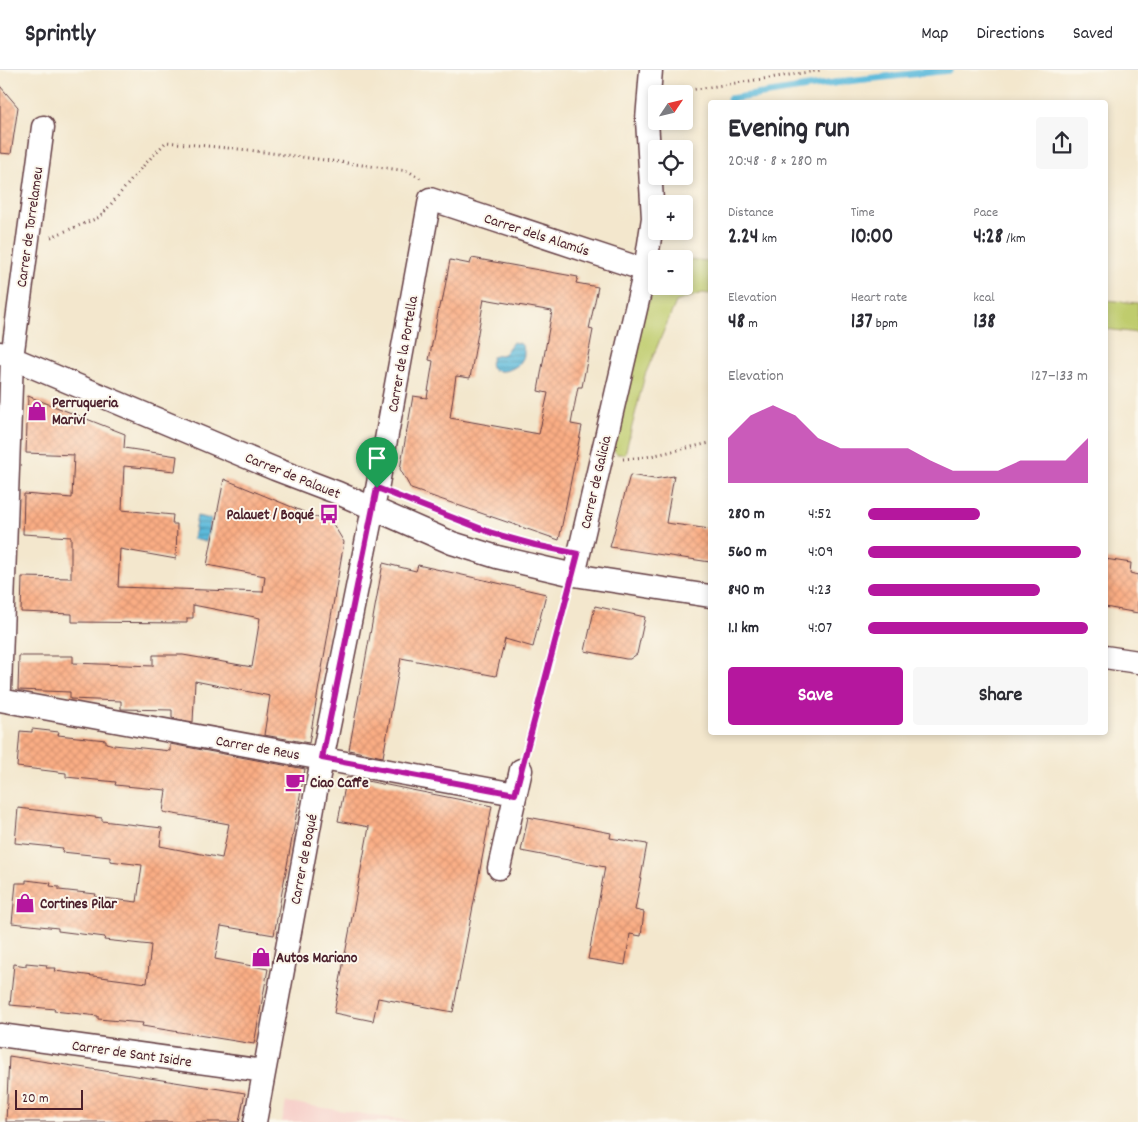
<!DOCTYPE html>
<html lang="en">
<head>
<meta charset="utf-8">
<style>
  :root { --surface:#fff; --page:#f7f7f7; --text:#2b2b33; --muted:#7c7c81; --line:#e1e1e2; --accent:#b5179e }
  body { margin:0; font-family:Dekko,sans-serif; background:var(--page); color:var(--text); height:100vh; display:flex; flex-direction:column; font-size:19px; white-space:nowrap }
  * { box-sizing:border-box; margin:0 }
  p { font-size:16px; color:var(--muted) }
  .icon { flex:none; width:28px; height:28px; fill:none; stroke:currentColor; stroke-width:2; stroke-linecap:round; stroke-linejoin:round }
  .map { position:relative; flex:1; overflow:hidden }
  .sheet { position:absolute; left:708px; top:30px; width:400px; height:635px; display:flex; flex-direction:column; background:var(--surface); border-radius:5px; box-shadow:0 2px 8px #0003 }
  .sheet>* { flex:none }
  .needle { width:32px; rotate:55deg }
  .buttons { position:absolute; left:648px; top:15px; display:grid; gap:10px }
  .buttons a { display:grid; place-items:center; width:45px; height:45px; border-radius:5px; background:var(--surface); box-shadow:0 2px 8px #0003; font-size:25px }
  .scale { position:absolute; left:15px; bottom:12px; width:68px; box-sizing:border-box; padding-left:5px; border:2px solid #4a1f2b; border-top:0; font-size:14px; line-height:18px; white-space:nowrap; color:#4a1f2b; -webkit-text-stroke:4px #fbf7ec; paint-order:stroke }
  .pin { position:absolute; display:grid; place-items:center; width:42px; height:42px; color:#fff; margin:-51px -21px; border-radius:50% 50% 50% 0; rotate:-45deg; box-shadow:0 0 5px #0007 }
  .pin .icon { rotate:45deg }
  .round { display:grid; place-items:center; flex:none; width:52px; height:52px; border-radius:5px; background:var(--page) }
  .summary { display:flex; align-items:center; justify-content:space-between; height:85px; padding:0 20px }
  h1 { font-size:28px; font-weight:700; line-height:38px }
  .metrics { display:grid; grid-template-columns:repeat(3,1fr); gap:8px; height:85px; padding:5px 20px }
  .metrics div { display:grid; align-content:center }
  .metrics b { font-size:21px; font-weight:700 }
  .metrics small { font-size:14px; font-weight:400 }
  .metrics p { font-size:14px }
  .chart { height:140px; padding:10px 20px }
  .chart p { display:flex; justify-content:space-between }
  .chart svg { width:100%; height:90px; margin-top:5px; fill:var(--accent); opacity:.7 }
  .button { display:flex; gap:10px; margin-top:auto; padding:10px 20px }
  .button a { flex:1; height:58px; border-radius:5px; background:var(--accent); color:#fff; font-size:20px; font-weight:700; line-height:58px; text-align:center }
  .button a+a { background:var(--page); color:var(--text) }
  ul { padding:0 20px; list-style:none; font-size:16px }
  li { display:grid; grid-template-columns:80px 60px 1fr; align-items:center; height:38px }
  li i { height:12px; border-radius:6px; background:var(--accent) }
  header { display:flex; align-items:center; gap:30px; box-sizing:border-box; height:70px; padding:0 25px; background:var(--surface); border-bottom:1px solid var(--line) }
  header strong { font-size:24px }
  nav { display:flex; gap:28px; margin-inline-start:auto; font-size:18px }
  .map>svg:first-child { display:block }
</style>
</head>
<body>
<header>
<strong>Sprintly</strong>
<nav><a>Map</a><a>Directions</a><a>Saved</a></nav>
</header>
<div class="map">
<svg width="1138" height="1052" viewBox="0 0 1138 1052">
  <defs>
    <pattern id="water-rules" width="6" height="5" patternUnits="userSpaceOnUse" patternTransform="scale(1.25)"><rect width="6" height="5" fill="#5cbadb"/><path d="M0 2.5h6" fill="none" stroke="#4e97b2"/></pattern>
    <pattern id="building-cross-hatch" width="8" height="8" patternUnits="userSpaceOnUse" patternTransform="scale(1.25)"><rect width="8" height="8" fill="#faad84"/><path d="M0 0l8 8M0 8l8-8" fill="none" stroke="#d89472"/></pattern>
  </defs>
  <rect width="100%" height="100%" fill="#fbf7ec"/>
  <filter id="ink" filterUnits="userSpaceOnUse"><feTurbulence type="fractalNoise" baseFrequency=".02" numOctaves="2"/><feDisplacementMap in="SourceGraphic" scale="10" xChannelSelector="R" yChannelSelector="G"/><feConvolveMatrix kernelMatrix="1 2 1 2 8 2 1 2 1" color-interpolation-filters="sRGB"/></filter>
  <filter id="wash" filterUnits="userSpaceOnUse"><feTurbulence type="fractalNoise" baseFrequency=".0096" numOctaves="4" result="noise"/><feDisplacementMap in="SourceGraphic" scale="20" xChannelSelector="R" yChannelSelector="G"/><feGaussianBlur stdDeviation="1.12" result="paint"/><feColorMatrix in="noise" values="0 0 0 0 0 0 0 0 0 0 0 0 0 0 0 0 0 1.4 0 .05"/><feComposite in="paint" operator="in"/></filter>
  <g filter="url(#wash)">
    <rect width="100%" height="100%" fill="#f3e7cd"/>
    <path fill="#f7d0ca" d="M286 1032 409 1051 416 1052H282Z"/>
    <path fill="#bfcc6d" stroke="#84764c" d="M684 189 710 191V224L702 223 676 232 645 305 625 384H617L612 379 642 248 656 213V216H684Z
      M1105 230 1138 233V263L1105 259Z"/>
    <path fill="url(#water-rules)" stroke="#536c83" d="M513 272 521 274C533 291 507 307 492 299L490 294 492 287 504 284Z
      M197 446 211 449 206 472 193 469Z"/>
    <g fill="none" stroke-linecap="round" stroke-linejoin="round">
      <path stroke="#5cbadb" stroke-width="7" d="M730 29 847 11 950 0"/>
    </g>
    <g id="blocks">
      <path fill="url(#building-cross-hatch)" fill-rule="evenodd" d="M0 16 18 37 11 84 0 83Z
        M472 188 578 207 576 213 598 217 589 259 593 260 582 317H578L571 354 582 356 559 470 411 419 400 399 413 326 427 328 433 291 429 290 440 232 442 233 450 190 470 194ZM484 229 552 241 538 321 548 323 539 364 450 348 456 306 470 308Z
        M28 326 125 364 124 378 177 386 175 401 124 396 122 440 173 445 172 454H177L176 489 120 479 118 517 263 522 265 506 207 495 224 409 333 454 344 472 309 673 264 665 270 626 195 611 193 652 172 648V640L121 639V631L70 629V622L18 620 19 586H73V593L153 596V585H183L252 597 260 548 193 535V548H187V553L72 552V544L21 542 22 507 71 508V467L23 464 24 424 72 428 74 385 26 383Z
        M630 405 654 409 674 406 666 453 710 459V492L610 477Z
        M1105 489 1131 493 1130 503 1138 505V543L1105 537Z
        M383 493 416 501 418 495 546 524 533 577 505 569 496 606 401 588 383 687 349 680Z
        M595 536 645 547 637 584 630 589H626L585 581Z
        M32 659 59 662 58 665 106 670V673L114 675 170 681V674L305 699 274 865 221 856 215 889 268 899 254 974 142 956 143 953 98 949V946L54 941 55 939 10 935 14 894 26 896V893L47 895 46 898H56L55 901 147 913 151 875 104 870 105 867 58 861V858L12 853 16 813H26V810L51 813 50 816 59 817V820L96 824 95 827 137 832 142 795 110 791V787L62 782 63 778 15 773 18 738 102 748V751L162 758 160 776 222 788 229 754 163 742 166 720 115 715 116 712 66 707V703L17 697 20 661 32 662Z
        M347 707 492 736 453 942 378 928 373 951 334 943 369 757 338 751Z
        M528 747 611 763 610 768 647 774 635 840 644 842 641 866 630 864 625 895 588 889 605 797 521 781Z
        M9 986 245 1023 239 1052H6Z"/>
    </g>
  </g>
  <g filter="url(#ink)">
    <use href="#blocks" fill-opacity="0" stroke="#633d43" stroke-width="1"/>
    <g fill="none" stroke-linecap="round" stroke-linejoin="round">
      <defs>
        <path id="street" d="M0 283 275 399 338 423 452 473 497 487 574 505 710 526
          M574 505 645 200 653 148 647 50 651 0
          M1105 587 1138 592
          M0 618 12 288 43 57
          M0 630 515 724
          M499 798 521 700
          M0 965 264 1001
          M255 1052 318 710 377 419 430 129 645 200"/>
      </defs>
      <use href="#street" stroke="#633d43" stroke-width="25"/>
      <path stroke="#633d43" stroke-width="3" stroke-dasharray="1 4" stroke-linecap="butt" d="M670 23 822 0
        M51 167 100 147 145 94 166 72 248 80 408 101 420 108 421 111
        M623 389 646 387 710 373
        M527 680 568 527"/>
      <use href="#street" stroke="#fff" stroke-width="22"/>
    </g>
  </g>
  <g fill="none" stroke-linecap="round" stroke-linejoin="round" filter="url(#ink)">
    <defs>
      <path id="route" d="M377 418 492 463 535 475 578 484 515 724 322 688Z"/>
    </defs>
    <use href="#route" stroke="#fff" stroke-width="10"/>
    <use href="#route" stroke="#b5179e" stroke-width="6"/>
  </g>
  <defs>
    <symbol id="shop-bare" viewBox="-9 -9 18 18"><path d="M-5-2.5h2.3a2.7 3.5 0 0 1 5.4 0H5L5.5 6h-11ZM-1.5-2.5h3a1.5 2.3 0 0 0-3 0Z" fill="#b5179e" stroke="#fbf7ec" stroke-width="2.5" paint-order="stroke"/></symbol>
    <symbol id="bus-bare" viewBox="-9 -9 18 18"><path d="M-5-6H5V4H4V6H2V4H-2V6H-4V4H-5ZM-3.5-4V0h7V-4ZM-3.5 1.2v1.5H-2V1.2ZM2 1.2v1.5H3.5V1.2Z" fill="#b5179e" stroke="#fbf7ec" stroke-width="2.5" paint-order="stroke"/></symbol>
    <symbol id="cafe-bare" viewBox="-9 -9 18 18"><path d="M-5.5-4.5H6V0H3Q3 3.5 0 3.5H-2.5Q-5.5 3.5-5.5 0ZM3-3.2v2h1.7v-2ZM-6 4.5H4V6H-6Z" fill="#b5179e" stroke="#fbf7ec" stroke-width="2.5" paint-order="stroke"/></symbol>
  </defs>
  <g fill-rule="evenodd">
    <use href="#shop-bare" x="23" y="327" width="28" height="28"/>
    <use href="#bus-bare" x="315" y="430" width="28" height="28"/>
    <use href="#cafe-bare" x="281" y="698" width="28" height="28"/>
    <use href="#shop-bare" x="11" y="819" width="28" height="28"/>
    <use href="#shop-bare" x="247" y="873" width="28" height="28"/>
  </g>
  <g text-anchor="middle" stroke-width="4" stroke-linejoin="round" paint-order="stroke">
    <g font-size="15" fill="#4a1f2b" stroke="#fbf7ec">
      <text transform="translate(29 157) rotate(-82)" y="5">Carrer de Torrelameu</text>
      <text transform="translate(537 164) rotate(18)" y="5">Carrer dels Alamús</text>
      <text transform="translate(402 284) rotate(-80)" y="5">Carrer de la Portella</text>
      <text transform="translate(293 405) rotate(22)" y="5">Carrer de Palauet</text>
      <text transform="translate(595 412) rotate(-77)" y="5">Carrer de Galicia</text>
      <text transform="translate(258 677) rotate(10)" y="5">Carrer de Reus</text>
      <text transform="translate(303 789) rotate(-79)" y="5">Carrer de Boqué</text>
      <text transform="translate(132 983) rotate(8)" y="5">Carrer de Sant Isidre</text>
    </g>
    <g font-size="15" font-weight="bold" fill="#4a1f2b" stroke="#fbf7ec" text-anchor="start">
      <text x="52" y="337">Perruqueria<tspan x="52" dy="17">Mariví</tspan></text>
      <text x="314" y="449" text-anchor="end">Palauet / Boqué</text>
      <text x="310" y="717">Ciao Caffe</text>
      <text x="40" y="838">Cortines Pilar</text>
      <text x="276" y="892">Autos Mariano</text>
    </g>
  </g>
</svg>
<div class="buttons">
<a><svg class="needle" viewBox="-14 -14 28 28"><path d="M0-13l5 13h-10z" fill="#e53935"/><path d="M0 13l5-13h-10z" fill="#7c7c81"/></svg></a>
<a><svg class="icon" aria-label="locate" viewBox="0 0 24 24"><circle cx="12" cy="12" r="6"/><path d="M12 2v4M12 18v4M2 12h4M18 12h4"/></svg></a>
<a>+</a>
<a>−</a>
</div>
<div class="scale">20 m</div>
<div class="pin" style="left:377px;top:418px;background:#1e9e55"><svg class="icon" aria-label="arrive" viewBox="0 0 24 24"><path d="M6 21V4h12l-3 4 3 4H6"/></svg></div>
<section class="sheet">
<div class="summary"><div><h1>Evening run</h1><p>20:48 · 8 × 280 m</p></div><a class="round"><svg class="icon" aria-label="share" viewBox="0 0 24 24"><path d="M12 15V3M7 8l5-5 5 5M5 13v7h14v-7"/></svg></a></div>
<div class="metrics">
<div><p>Distance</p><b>2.24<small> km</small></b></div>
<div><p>Time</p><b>10:00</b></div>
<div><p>Pace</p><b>4:28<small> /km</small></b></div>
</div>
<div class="metrics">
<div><p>Elevation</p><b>48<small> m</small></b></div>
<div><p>Heart rate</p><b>137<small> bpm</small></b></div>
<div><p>kcal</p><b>138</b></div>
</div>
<div class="chart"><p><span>Elevation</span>127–133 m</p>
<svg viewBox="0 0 160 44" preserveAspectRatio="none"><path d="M0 44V22L10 11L20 6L30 11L40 22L50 27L60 27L70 27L80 27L90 33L100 38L110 38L120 38L130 33L140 33L150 33L160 22V44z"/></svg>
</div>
<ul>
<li><b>280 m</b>4:52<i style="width:51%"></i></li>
<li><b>560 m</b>4:09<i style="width:97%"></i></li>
<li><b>840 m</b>4:23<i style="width:78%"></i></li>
<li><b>1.1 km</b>4:07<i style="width:100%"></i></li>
</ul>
<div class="button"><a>Save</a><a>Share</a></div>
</section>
</div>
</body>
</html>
